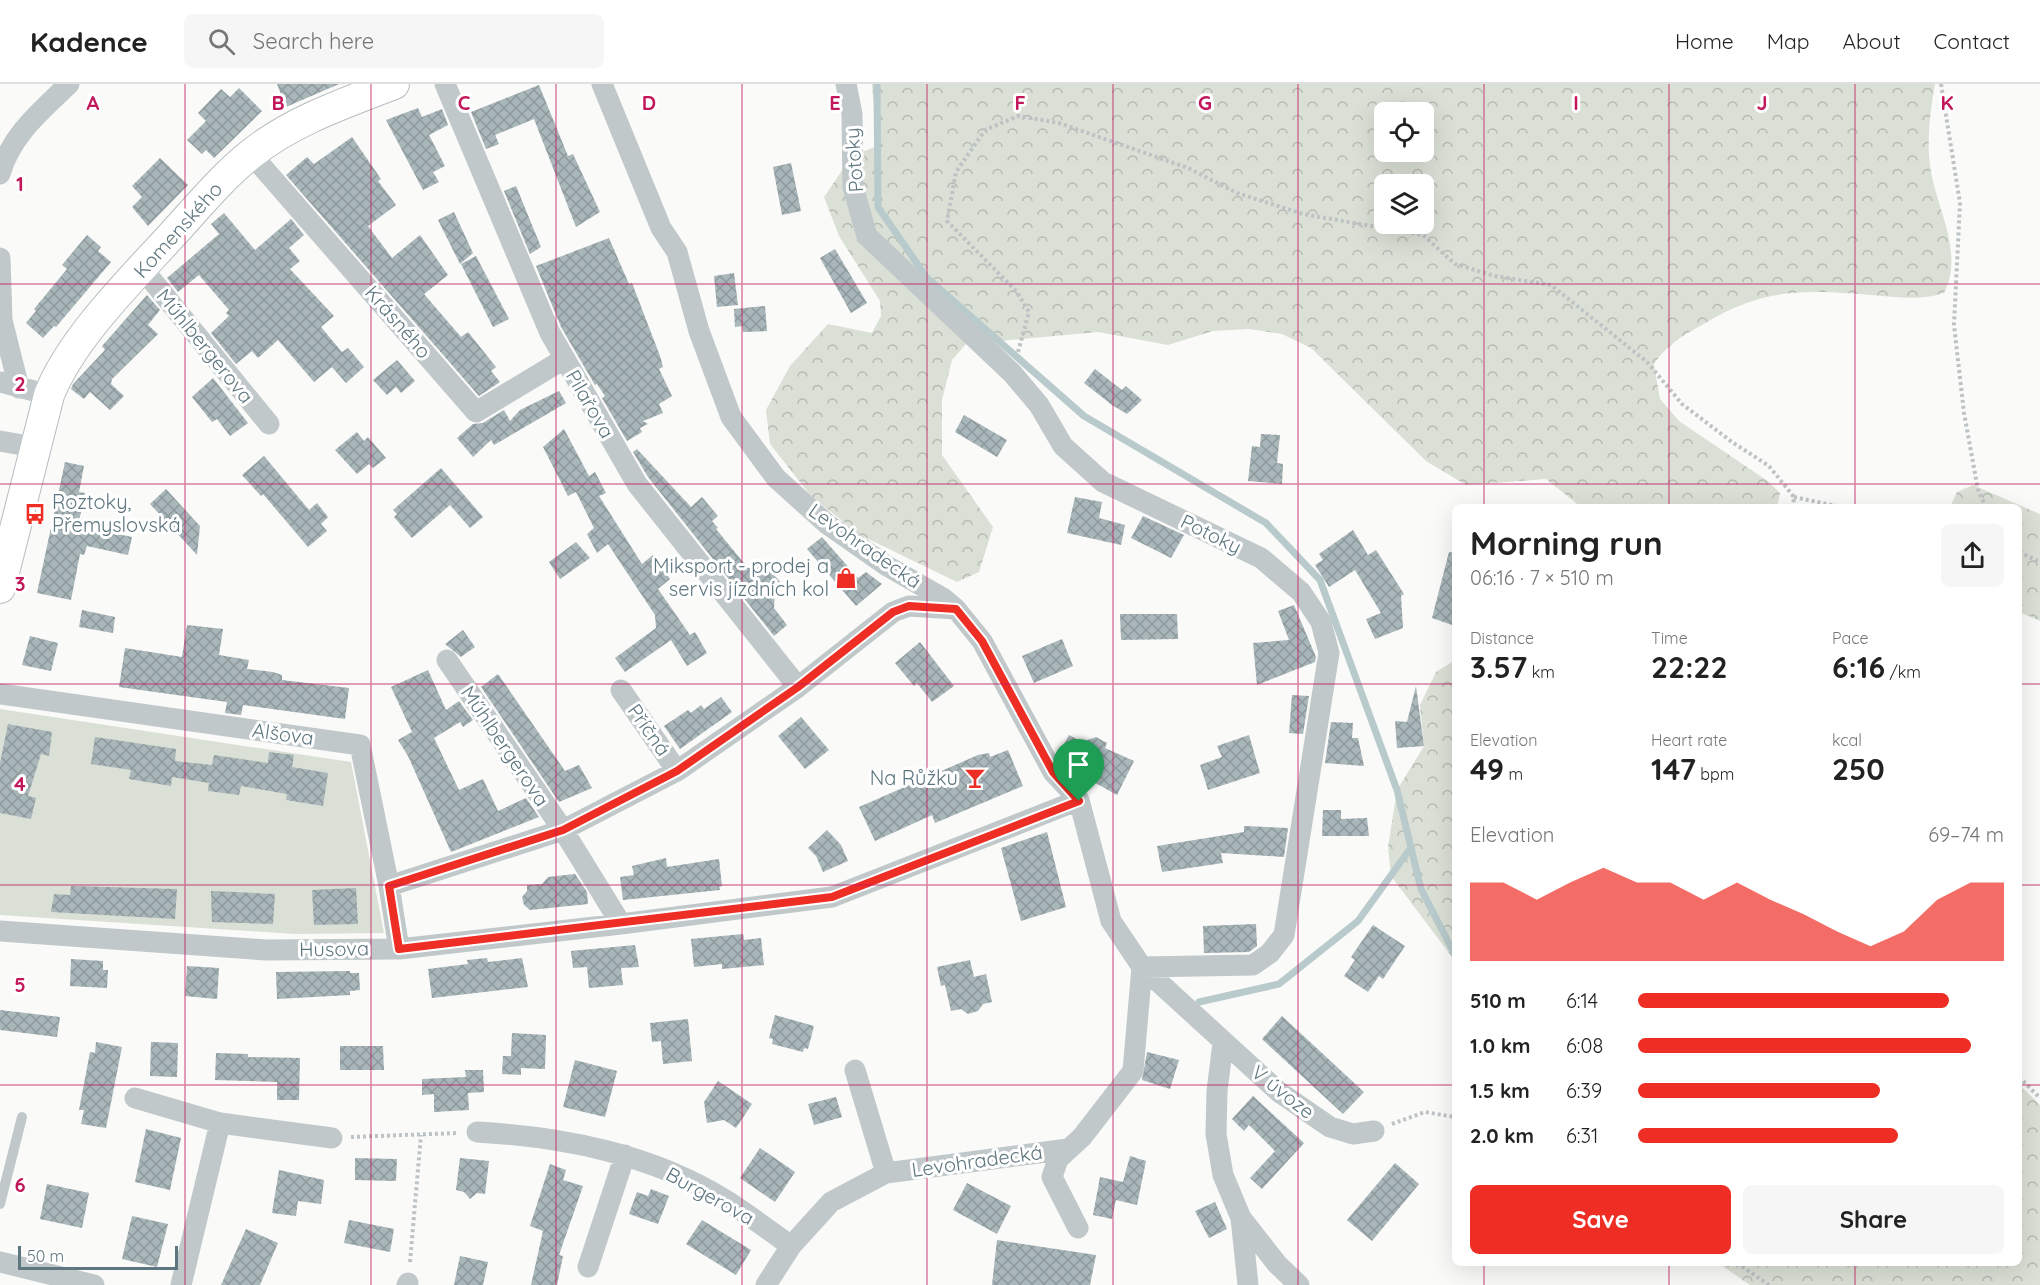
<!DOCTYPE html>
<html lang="en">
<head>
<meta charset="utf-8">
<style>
  :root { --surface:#fff; --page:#f6f6f6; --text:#222; --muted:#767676; --line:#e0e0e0; --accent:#ee2e24 }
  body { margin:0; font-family:Quicksand,sans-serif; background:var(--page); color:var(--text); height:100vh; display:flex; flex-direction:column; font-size:22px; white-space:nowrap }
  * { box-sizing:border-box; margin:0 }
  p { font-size:20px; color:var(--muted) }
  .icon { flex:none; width:33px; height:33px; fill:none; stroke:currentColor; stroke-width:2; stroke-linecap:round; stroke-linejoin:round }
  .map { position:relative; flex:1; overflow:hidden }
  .sheet { position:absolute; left:1452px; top:420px; width:570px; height:762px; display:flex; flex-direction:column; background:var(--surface); border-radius:9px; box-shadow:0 6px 24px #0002 }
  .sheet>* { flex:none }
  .buttons { position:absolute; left:1374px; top:18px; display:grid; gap:12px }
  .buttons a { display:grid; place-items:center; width:60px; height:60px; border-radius:9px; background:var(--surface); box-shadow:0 6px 24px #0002; font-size:30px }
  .scale { position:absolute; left:18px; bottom:15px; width:160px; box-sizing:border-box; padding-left:6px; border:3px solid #5e767f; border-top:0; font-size:16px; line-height:21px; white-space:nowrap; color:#5e767f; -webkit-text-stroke:4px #fff; paint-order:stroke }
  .pin { position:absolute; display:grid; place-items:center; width:51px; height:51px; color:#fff; margin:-62px -26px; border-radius:50% 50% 50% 0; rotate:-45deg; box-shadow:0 0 6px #0007 }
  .pin .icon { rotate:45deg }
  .round { display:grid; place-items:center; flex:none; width:63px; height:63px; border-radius:9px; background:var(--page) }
  .head { display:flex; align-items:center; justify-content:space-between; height:102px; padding:0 18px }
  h1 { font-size:33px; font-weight:800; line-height:45px }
  .stats { display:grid; grid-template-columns:repeat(3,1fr); gap:9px; height:102px; padding:6px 18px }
  .stats div { display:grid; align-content:center }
  .stats b { font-size:30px; font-weight:800 }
  .stats small { font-size:16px; font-weight:400 }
  .stats p { font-size:16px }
  .chart { height:168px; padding:12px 18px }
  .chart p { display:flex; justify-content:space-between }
  .chart svg { width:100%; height:108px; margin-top:6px; fill:var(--accent); opacity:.7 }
  .primary-button { display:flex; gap:12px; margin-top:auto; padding:12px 18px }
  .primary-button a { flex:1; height:69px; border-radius:9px; background:var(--accent); color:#fff; font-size:24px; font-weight:800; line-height:69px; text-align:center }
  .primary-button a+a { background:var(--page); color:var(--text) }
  ul { padding:0 18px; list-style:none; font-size:20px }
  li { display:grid; grid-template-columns:96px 72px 1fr; align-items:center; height:45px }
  li i { height:15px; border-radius:8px; background:var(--accent) }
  header { display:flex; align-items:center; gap:36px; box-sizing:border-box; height:84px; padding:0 30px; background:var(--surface); border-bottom:2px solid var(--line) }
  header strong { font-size:28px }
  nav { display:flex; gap:33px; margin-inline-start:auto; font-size:21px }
  .search { width:420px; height:54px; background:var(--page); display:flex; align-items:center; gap:15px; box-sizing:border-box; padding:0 21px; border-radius:9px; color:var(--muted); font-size:22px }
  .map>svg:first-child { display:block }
</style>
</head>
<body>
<header>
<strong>Kadence</strong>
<div class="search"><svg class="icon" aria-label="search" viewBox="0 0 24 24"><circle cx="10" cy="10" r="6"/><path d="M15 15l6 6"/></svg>Search here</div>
<nav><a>Home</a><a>Map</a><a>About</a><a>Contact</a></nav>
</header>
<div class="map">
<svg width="2040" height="1201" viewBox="0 0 2040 1201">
  <defs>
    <pattern id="forest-crowns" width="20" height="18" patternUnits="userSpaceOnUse" patternTransform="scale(1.5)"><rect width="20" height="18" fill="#dbe0d6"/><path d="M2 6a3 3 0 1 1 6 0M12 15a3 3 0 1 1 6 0" fill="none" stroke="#b5bab3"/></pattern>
    <pattern id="building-cross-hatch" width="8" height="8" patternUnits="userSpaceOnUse" patternTransform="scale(1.5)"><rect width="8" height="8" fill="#a9b6ba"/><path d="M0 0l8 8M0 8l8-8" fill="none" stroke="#8d999c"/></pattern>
  </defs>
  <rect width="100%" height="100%" fill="#fafaf8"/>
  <path fill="url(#forest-crowns)" fill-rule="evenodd" d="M872 0H1935C1930 28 1926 59 1931 88 1938 127 1964 170 1944 209 1920 217 1897 213 1872 211 1807 206 1766 203 1707 238 1686 250 1668 259 1654 280L1660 315 1679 337 1769 398 1780 409 1777 423H1581L1546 395 1466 401 1426 377 1311 264 1282 250 1249 245 1213 247 1168 261 1098 248 966 260 952 276 942 316V371L993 443 979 488 957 498 860 451 811 412 770 360 766 326 790 282 828 240 872 249 881 232 880 217 839 152 824 113 852 72 877 62ZM1384 28H1424V68H1384ZM1384 100H1424V140H1384Z
    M1973 401 2040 430V537L2019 528V423H1950L1957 408Z
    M1455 576V877L1391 792 1388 763 1397 706 1424 662 1420 621 1436 588Z
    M2019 1000 2040 1021V1201H1750L1718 1179H2019Z"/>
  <path fill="#dbe0d6" d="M0 625 351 678 384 849 295 850 0 831Z"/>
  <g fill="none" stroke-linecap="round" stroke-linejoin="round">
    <path stroke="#b8cacb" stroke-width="7" d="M877 0 878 123 927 194 1084 332 1266 439 1320 496 1397 706 1421 805 1455 871
      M1199 918 1279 900 1358 837 1410 765"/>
  </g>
  <path fill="url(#building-cross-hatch)" d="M277 0H339L286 23Z
    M539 1 568 72 573 70 600 128 576 143 534 35 495 51 499 60 486 65 471 28Z
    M239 4 262 27 214 74 206 66 202 70 187 56 206 37 198 29 221 5 230 13Z
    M418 24 422 33 442 25 448 41 429 51 445 82 433 88 439 98 423 106 386 36Z
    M352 53 381 95 378 97 396 121 368 142 392 174 420 151 448 191 424 210 461 253 468 248 496 283 491 287 500 298 479 312 286 91 307 73 314 80Z
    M160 74 188 101 148 142 132 123 142 113 132 102Z
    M791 79 801 127 782 131 773 83Z
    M516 102 541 163 530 170 504 107Z
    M454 128 473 169 460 180 438 136Z
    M224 129 255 166 291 135 304 151 289 164 300 177 290 185 334 232 321 243 342 268 348 264 364 283 346 299 332 283 314 298 278 256 258 274 252 267 236 280 211 249 229 232 226 229 229 226 199 191 178 208 167 194 219 150 211 140Z
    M87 151 101 163 98 167 111 178 56 243 54 242 43 254 26 239 36 227 34 225 67 185 62 181Z
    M609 154 629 200 632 199 660 272 663 283 659 285 672 312 659 320 663 329 643 337 648 340 640 344 642 348 627 357 602 314 605 312 597 300 595 301 561 243 536 182Z
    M835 165 867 219 851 229 820 174Z
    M476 172 509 235 493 243 461 180Z
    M734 189 738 221 717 223 714 192Z
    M147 211 160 226 148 241 158 250 112 295 111 300 124 312 110 326 90 308 84 315 71 305 73 300 105 266 102 262Z
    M765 222 767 247 743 248 742 242 735 243 734 225Z
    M397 276 415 297 401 309 396 303 387 311 373 296Z
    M1095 285 1122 306 1126 302 1142 316 1127 330 1112 321 1084 299Z
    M213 294 248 339 230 352 217 335 212 338 192 313Z
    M559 307 566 319 494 361 491 356 473 373 457 354 473 340 483 339 504 326 510 337 520 326Z
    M964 331 1007 356 997 373 955 348Z
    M564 345 589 392 595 388 606 409 599 412 642 480 653 471 670 495 658 505 690 551 695 548 707 569 687 582 671 556 625 588 615 574 656 544 655 531 608 460 597 469 587 450 594 444 576 408 568 412 543 363Z
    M357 348 364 357 368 353 386 374 373 384 369 380 357 390 335 366Z
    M1261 350 1280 351 1277 379 1283 380 1282 400 1248 397 1252 362 1260 363Z
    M637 365 691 423 702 413 718 432 712 437 718 444 716 445 748 484 767 483 782 500 775 507 774 524 787 541 774 552 648 393 633 368Z
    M264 372 309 426 317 419 328 433 321 440 327 447 308 463 263 410 261 412 242 391Z
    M65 378 84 382 79 408 85 409 78 442 132 453 128 471 87 462 84 471 80 470 71 516 37 509Z
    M441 384 483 433 470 444 450 421 412 454 394 433 397 430 393 426Z
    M166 405 200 442 197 471 150 420Z
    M1075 413 1102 418 1099 434 1125 441 1121 461 1067 449Z
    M1143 432 1184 451 1171 474 1131 454Z
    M1353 446 1368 471 1376 466 1404 510 1401 512 1403 544 1375 555 1366 535 1381 529 1355 486 1329 503 1315 481 1323 476 1319 470Z
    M822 453 858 494 866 488 882 500 856 522 807 465Z
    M576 458 590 474 560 495 549 478Z
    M1449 468 1455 469V542L1432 534Z
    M1294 521 1316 573 1315 578 1257 601 1253 559 1289 556 1278 527Z
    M82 526 115 533 113 549 79 543Z
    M1120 530H1177L1178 555 1121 556Z
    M187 541 223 545 219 571 249 576 247 585 273 588 282 591V596L349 604 345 635 243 621 241 631 225 629 227 618 119 603 125 564 182 573Z
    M463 546 475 563 461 573 445 560Z
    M30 552 58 559 51 587 22 581Z
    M1062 555 1073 582 1034 599 1022 572Z
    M920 558 954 602 932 618 917 599 914 602 895 579Z
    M428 586 446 626 459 617 473 636 463 643 460 638 434 654 459 706 483 695 498 727 526 714 539 733 451 768 408 672 398 656 412 648 391 603Z
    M498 590 565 687 579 681 592 704 559 718 481 603Z
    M1416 602 1424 662 1397 664 1395 637 1407 638Z
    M1292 611 1309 612 1303 650 1289 649Z
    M721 613 732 628 680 665 664 642 688 626 691 629 701 621 704 625Z
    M801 633 829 666 805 685 778 652Z
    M1331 638 1353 639 1352 654H1358L1364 682 1325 679Z
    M8 640 52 648 49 672 41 670 28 712 36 714 31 735 0 729V679Z
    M1069 651 1082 658 1096 653 1107 659 1105 664 1134 677 1117 711 1063 681 1058 671Z
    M1249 651 1260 689 1208 706 1200 681 1222 673 1217 662Z
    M95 653 176 665 175 677 212 681 214 671 268 679 269 668 294 671 292 683 328 689 323 722 286 716 287 710 241 702 239 711 208 707 209 699 172 693 171 702 129 695 131 686 91 680Z
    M1008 666 1023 702 935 739 932 731 875 757 859 723 978 671 989 669 990 673Z
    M1323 726H1341V735L1367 734 1369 752H1322Z
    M1244 742 1288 744 1284 773 1221 769 1223 779 1162 788 1157 762 1244 748Z
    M827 746 841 761 848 777 823 788 816 772 808 764Z
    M1047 748 1066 823 1021 837 1001 764Z
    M666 774 667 783 719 775 722 802 719 803 720 806 623 816 620 793 634 791 632 782Z
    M575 790 587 808 588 820 530 826 524 821 522 813 527 807V801L542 800 548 793Z
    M71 802 177 805 175 835 51 828 54 810 70 811Z
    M356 804 358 840 314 841 312 806Z
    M211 807 275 810 273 840 212 838Z
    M1256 840 1257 862 1249 868 1204 869 1203 842Z
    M1373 841 1405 862 1383 895 1379 892 1368 908 1344 892 1355 876 1351 873Z
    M743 850 744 856 761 854 764 881 722 885V880L694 883 691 855Z
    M635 861 639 883 621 884 623 901 589 904 587 883 573 884 571 867Z
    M487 874 488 878 522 874 528 903 432 914 428 885 468 880 467 876Z
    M71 875 103 877V886H108L107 904 70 902Z
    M970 876 974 893 986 890 992 918 983 920 978 927 968 930 961 925 951 927 945 901 941 902 937 883Z
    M187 882 219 884 217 915 185 912Z
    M350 887V889H359L360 906 350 907V911L277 915 276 888Z
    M0 926 60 933 57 953 0 946Z
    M775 931 814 942 808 965 804 964 803 968 772 960 773 955 769 954Z
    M1282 932 1364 1008 1343 1030 1262 955Z
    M688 935 692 977 663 980 661 957 652 958 650 939Z
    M512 949 546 951 545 985 521 984V991L502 990 503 972H511Z
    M96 958 122 963 106 1044 81 1040 84 1026H79L90 968 95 969Z
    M151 958 178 959 177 993 150 992Z
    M340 962H383L384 986H340Z
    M1147 968 1179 976 1170 1005 1142 996Z
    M216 969 248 970V973L300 974 299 1016H277V998L215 996Z
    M575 976 617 987 605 1033 563 1023Z
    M465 986H483L484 1008 468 1009 469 1026 434 1028V1010L422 1011V995L466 993Z
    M718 997 752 1020 736 1044 724 1036 707 1039 704 1018Z
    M1253 1012 1304 1059 1262 1105 1250 1094 1275 1067 1249 1041 1244 1047 1232 1035Z
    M836 1013 842 1033 814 1041 808 1020Z
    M146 1045 181 1054 170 1106 135 1098Z
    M760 1064 795 1088 775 1118 740 1094Z
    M1130 1072 1146 1077 1137 1121 1116 1116 1112 1135 1093 1131 1100 1093 1123 1098Z
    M355 1074 397 1075 396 1097 355 1096Z
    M460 1074 489 1077 485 1110 477 1109 470 1115 464 1108 456 1106Z
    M1395 1079 1419 1100 1372 1157 1347 1136Z
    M550 1080 566 1086 563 1096 583 1102 559 1171 563 1172 557 1201H531L543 1147 530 1142Z
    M279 1086 324 1096 321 1120 298 1117 296 1132 272 1129Z
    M967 1099 1011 1122 997 1150 953 1126Z
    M47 1100 89 1109 82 1144 40 1135Z
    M651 1105 669 1112 658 1140 629 1130 637 1108 648 1112Z
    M1215 1118 1227 1145 1209 1154 1195 1127Z
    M132 1132 168 1140 157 1183 122 1175Z
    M349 1136 394 1145 390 1168 344 1159Z
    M702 1136 751 1166 736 1191 686 1160Z
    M246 1145 278 1159 260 1201H221Z
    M997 1156 1096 1171 1090 1201H992Z
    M460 1172 488 1178 483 1201H454Z"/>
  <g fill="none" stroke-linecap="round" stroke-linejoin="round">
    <defs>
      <path id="secondary" d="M0 504 49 311C71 255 130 197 171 152 197 124 221 94 251 70 292 37 345 19 394 0"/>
    </defs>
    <use href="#secondary" stroke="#b5bec1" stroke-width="32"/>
    <path stroke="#bdc2c4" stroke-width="4" stroke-dasharray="3 3" stroke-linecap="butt" d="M1941 0 1960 119 1954 241 1964 329 1978 406 1986 423
      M1018 268 1029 228 1017 208 947 137 956 88 985 46 1018 32 1059 39 1188 84 1237 109 1303 130 1423 151 1455 180 1495 192 1551 201 1647 278 1682 320 1732 358 1769 382 1794 413 1793 423
      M1794 413 1841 423
      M2019 468 2040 478
      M2019 993 2040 1014
      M1392 1040 1425 1028 1455 1033
      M351 1053 458 1049
      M410 1178 421 1051
      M1737 1179 1769 1201"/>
    <path stroke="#c0c8ca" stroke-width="10" d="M0 1120 22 1033"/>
    <path stroke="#c0c8ca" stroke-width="21" d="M445 0 550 249 637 400 798 603
      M602 0 661 144 677 168 699 247 731 333 776 394 827 440 887 482 943 514 956 525 982 557 1053 688 1079 716 1111 837 1142 883 1279 1008 1330 1043 1353 1050 1374 1047
      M846 0 852 30 853 103 867 152 1012 289 1039 321 1063 362 1103 398 1261 474 1301 508 1321 538 1329 569 1284 851 1270 869 1253 881 1142 883
      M251 70 476 328 564 275
      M0 90C11 51 41 27 69 0
      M0 174 2 236 19 304
      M142 184 269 340
      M0 298 49 311
      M0 357 34 363
      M447 576 563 746 621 840
      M621 606 677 687
      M0 610 360 661 389 802 399 865
      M389 802 563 746 677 687 798 603 893 528 909 522 956 525
      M0 847 266 866 399 865 621 840 832 813 1079 716
      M1223 959 1217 1007 1216 1050 1223 1091 1241 1134 1248 1201
      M855 986 886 1089
      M135 1014 220 1039 332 1054
      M477 1048C564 1053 652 1070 727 1117 749 1131 770 1147 791 1162
      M1241 1134 1277 1180 1299 1201
      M1078 1144 1052 1093 1058 1075 1082 1053 1133 987 1142 883
      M0 1178 94 1201
      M588 1183 625 1071
      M181 1201 220 1039
      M407 1201 408 1199
      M766 1201 791 1162 831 1118 886 1089 1068 1065"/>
    <use href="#secondary" stroke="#fff" stroke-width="30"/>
  </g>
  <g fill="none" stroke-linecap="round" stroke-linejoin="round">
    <defs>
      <path id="route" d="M909 522 956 525 982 557 1053 688 1079 717 832 813 399 865 389 802 563 746 677 687 798 603 893 528Z"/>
    </defs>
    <use href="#route" stroke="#fff" stroke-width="12"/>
    <use href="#route" stroke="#ee2e24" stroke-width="8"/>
  </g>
  <path fill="none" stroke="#c2185b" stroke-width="1.5" stroke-opacity="0.55" d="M185 0V1201M371 0V1201M556 0V1201M742 0V1201M927 0V1201M1113 0V1201M1298 0V1201M1484 0V423M1669 0V423M1855 0V423M0 200H2040M0 400H2040M0 600H1455M2019 600H2040M0 801H1455M2019 801H2040M0 1001H1455M2019 1001H2040M1484 1179V1201M1669 1179V1201M1855 1179V1201"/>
  <defs>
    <symbol id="bus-bare" viewBox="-9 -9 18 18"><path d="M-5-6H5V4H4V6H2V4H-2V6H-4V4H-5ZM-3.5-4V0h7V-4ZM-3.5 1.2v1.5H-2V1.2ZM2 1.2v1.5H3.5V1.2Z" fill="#ee2e24" stroke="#fff" stroke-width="2.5" paint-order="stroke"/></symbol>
    <symbol id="shop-bare" viewBox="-9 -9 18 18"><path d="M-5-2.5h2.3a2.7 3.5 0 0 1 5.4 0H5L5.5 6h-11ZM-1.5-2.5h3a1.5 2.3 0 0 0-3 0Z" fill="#ee2e24" stroke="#fff" stroke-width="2.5" paint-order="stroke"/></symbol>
    <symbol id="bar-bare" viewBox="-9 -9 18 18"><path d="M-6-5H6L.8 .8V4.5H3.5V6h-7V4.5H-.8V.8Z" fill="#ee2e24" stroke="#fff" stroke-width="2.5" paint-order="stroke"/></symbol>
  </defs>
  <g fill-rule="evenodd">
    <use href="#bus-bare" x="20" y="415" width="30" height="30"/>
    <use href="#shop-bare" x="831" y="479" width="30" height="30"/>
    <use href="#bar-bare" x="960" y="679" width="30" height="30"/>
  </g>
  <g text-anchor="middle" stroke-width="6" stroke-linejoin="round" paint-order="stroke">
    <g font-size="20" fill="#5e767f" stroke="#fff">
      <text transform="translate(854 76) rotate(-94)" y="7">Potoky</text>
      <text transform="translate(178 146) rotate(-48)" y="7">Komenského</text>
      <text transform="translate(398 238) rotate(49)" y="7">Krásného</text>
      <text transform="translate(205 262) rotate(51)" y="7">Műhlbergerova</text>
      <text transform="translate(590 320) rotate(60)" y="7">Pilařova</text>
      <text transform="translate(1211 450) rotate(26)" y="7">Potoky</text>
      <text transform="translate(865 462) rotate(35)" y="7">Levohradecká</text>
      <text transform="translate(649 646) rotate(55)" y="7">Příčná</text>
      <text transform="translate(283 650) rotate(8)" y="7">Alšova</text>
      <text transform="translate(505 662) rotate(56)" y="7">Műhlbergerova</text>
      <text transform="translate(334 865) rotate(-1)" y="7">Husova</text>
      <text transform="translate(1283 1008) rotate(38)" y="7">V úvoze</text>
      <text transform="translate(977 1077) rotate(-8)" y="7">Levohradecká</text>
      <text transform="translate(710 1112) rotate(29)" y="7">Burgerova</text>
    </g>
    <g font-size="20" fill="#5e767f" stroke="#fff" text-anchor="end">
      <text x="52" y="425" text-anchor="start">Roztoky,<tspan x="52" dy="23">Přemyslovská</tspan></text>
      <text x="829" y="489">Miksport - prodej a<tspan x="829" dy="23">servis jízdních kol</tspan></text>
      <text x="958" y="701">Na Růžku</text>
    </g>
  </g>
  <g font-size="20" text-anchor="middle" font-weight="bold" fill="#c2185b" stroke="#fff" stroke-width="6" stroke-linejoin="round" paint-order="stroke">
    <text x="93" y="26">A</text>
    <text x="278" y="26">B</text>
    <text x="464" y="26">C</text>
    <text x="649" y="26">D</text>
    <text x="835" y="26">E</text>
    <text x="1020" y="26">F</text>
    <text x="1205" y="26">G</text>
    <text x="1576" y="26">I</text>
    <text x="1762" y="26">J</text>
    <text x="1947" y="26">K</text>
    <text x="20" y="107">1</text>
    <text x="20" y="307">2</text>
    <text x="20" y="507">3</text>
    <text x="20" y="707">4</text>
    <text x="20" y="908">5</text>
    <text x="20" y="1108">6</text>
  </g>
</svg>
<div class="buttons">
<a><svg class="icon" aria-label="locate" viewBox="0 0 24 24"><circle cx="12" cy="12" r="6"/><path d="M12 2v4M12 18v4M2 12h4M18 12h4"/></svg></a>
<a><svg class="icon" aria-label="layers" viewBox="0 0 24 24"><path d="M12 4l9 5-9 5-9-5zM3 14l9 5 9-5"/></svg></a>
</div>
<div class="scale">50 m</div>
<div class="pin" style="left:1079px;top:717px;background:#1e9e55"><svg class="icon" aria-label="arrive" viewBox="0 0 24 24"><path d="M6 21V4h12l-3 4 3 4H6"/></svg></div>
<section class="sheet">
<div class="head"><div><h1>Morning run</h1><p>06:16 · 7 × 510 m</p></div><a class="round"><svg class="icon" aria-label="share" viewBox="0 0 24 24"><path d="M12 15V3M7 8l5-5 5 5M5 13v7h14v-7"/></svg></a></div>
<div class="stats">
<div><p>Distance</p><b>3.57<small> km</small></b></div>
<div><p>Time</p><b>22:22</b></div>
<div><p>Pace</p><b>6:16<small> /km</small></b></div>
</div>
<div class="stats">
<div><p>Elevation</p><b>49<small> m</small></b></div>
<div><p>Heart rate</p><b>147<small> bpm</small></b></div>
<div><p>kcal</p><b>250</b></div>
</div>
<div class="chart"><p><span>Elevation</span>69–74 m</p>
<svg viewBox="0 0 160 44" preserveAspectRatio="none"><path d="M0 44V12L10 12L20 19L30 12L40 6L50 12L60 12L70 19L80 12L90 19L100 25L110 32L120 38L130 32L140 19L150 12L160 12V44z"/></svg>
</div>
<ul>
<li><b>510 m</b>6:14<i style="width:85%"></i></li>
<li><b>1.0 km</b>6:08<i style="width:91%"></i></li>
<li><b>1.5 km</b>6:39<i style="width:66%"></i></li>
<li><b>2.0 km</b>6:31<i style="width:71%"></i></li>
</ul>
<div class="primary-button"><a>Save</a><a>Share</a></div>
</section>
</div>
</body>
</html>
